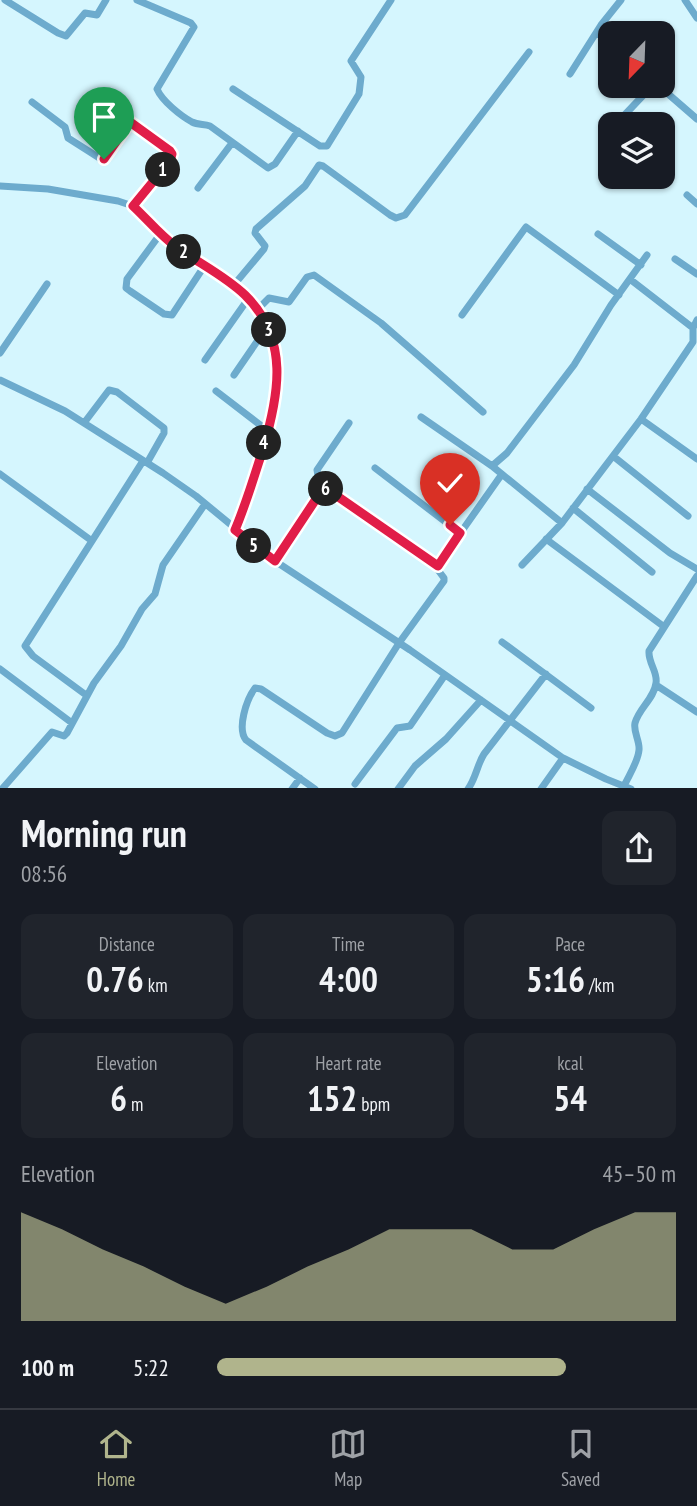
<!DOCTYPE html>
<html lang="en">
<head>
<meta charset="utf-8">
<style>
  :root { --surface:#171b24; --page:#20242c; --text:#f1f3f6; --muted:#9ea1a6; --line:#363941; --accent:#b0b48c }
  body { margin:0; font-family:"PT Sans Narrow",sans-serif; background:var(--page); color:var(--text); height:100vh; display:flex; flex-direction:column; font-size:26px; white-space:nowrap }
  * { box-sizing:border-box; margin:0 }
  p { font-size:23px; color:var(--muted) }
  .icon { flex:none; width:38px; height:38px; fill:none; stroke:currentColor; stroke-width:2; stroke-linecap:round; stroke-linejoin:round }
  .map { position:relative; height:788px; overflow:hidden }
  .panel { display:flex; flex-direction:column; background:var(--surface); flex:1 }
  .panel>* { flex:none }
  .needle { width:46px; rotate:203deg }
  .controls { position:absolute; left:598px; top:21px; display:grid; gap:14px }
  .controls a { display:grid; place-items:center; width:77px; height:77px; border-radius:14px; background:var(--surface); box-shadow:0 2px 5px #0004; font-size:35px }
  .pin { position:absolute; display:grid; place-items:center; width:60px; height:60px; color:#fff; margin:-72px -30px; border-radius:50% 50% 50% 0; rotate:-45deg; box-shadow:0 0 7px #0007 }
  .pin .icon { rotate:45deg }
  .km { position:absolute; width:35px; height:35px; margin:-18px; border-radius:50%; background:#222; color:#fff; font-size:19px; line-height:35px; text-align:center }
  .round { display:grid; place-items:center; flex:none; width:74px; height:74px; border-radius:14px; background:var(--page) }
  .summary { display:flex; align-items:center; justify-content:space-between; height:119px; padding:0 21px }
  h1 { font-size:38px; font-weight:700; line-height:52px }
  .metrics { display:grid; grid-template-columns:repeat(3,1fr); gap:10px; height:119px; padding:7px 21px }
  .metrics div { display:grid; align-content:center; border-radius:14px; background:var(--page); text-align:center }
  .metrics b { font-size:35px; font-weight:700 }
  .metrics small { font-size:19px; font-weight:400 }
  .metrics p { font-size:19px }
  .chart { height:196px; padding:14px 21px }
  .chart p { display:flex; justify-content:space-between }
  .chart svg { width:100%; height:126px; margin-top:7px; fill:var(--accent); opacity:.7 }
  ul { padding:0 21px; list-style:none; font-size:23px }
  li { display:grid; grid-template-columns:112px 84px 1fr; align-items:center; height:52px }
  li i { height:18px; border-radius:9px; background:var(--accent) }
  .dock { display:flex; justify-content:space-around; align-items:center; height:98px; border-top:2px solid var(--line); background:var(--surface); font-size:19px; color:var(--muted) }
  .dock a { display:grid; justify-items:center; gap:4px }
  .dock .on { color:var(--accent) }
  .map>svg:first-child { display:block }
</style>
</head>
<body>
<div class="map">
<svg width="697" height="789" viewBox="0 0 697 789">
  <rect width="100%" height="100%" fill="#d5f6fe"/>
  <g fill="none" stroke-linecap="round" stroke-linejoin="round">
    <path stroke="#6dabcd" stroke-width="7" d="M5 0 58 33 66 36 85 13 97 15 106 0
      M137 0 191 23 194 27 157 89C162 101 181 116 192 122 198 125 204 124 210 126L268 168 275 164 298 131
      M685 0 697 18
      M597 32 611 45
      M570 74 601 25 621 0
      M659 86 697 119
      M233 89 320 146H327L359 94 361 77 351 61 391 0
      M32 102 65 127 68 138 101 159 106 156 130 122 170 151 172 154 170 161 133 206
      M616 124 652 86
      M0 186 48 189 118 201 133 206 174 246 219 274 244 294 262 316 277 352 276 401 250 493 235 530
      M198 188 232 143
      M687 195 697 204
      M161 233 127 279 126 288 130 291 164 314 172 315 205 265
      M598 234 641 265
      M675 259 697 274
      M631 280 693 328
      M233 286 264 249 265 246 255 233 256 229 305 186 319 165 323 166 390 215 396 218 405 215 529 52
      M257 310 269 298 289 302 307 277 314 275 381 323 483 412
      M462 315 526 227 619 295
      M0 353 47 284
      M205 360 248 299
      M234 375 267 327
      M0 380 65 411 163 473 196 496 275 561 410 650 563 758 606 779 631 789
      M216 391 268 431
      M421 417 492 466 562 523
      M641 419 697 459
      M84 423 109 390 117 392 164 428V433L147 463
      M349 423 317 470 319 482 328 491 438 566
      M613 456 688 516
      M492 466 507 453 574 365 611 305 647 255
      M375 468 460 533
      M0 474 92 541
      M587 489 670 553 697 569
      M573 508 652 572
      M546 539 663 626
      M275 561 324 487
      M522 565 562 523 641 419 693 342V328L697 320
      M502 642 591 708
      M0 669 72 723
      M656 685 697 712
      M86 695 33 656 25 646 143 461
      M355 784 397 728 410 726 445 675
      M624 786C629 775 638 762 639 750 640 741 633 732 635 723 639 708 654 699 656 683 658 672 648 663 649 651L697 576
      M2 789 52 732 64 736 67 733 94 683 121 646 142 609 155 594 163 565 205 504
      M292 789 300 778
      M315 789 246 740C237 729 246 700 255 688L261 689 327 733 335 736 342 733 399 643 444 581V578L438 570 440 562 502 474
      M398 789 415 766 446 739 481 700
      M468 789C476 778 477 765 484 754L546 674
      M541 789 563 758"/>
  </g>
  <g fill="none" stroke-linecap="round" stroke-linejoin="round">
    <defs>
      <path id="route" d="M104 159 130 122 170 151 172 154 170 161 133 206C147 219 160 235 175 246 198 263 224 275 245 295 290 339 279 395 263 449 254 477 246 504 235 530L275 561 324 487 438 566 460 533 450 525"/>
    </defs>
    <use href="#route" stroke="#fff" stroke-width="14"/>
    <use href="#route" stroke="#e11d48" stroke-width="9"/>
  </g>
</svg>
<div class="controls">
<a><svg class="needle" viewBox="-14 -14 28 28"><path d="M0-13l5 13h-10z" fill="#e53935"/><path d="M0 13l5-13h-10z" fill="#9ea1a6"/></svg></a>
<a><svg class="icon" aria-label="layers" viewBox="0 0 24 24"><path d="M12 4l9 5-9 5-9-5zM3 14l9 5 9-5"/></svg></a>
</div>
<div class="pin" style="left:104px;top:159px;background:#1e9e55"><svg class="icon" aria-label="arrive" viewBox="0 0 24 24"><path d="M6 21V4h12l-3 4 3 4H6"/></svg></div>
<div class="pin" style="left:450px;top:525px;background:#d93025"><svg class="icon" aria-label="check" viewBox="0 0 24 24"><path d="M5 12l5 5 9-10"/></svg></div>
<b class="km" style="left:163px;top:170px">1</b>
<b class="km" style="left:184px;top:252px">2</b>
<b class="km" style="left:269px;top:330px">3</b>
<b class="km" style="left:264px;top:443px">4</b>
<b class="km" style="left:254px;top:546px">5</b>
<b class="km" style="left:326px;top:489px">6</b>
</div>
<section class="panel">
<div class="summary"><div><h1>Morning run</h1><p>08:56</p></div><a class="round"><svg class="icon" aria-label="share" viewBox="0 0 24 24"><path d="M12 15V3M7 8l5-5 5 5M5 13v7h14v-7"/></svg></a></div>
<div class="metrics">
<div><p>Distance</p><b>0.76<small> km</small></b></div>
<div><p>Time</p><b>4:00</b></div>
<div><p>Pace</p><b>5:16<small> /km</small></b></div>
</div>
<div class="metrics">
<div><p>Elevation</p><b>6<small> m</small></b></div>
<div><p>Heart rate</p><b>152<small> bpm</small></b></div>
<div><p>kcal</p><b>54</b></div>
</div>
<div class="chart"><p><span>Elevation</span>45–50 m</p>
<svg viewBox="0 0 160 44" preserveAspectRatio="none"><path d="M0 44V6L10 12L20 19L30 25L40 32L50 38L60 32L70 25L80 19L90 12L100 12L110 12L120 19L130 19L140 12L150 6L160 6V44z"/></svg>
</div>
<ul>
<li><b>100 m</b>5:22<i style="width:76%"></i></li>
</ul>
</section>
<nav class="dock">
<a class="on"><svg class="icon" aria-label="home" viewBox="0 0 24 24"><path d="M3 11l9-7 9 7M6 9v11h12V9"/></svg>Home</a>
<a><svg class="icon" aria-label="map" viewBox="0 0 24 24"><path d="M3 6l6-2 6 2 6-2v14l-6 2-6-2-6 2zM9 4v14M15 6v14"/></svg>Map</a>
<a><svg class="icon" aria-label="saved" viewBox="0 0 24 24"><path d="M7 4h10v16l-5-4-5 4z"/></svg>Saved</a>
</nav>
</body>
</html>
